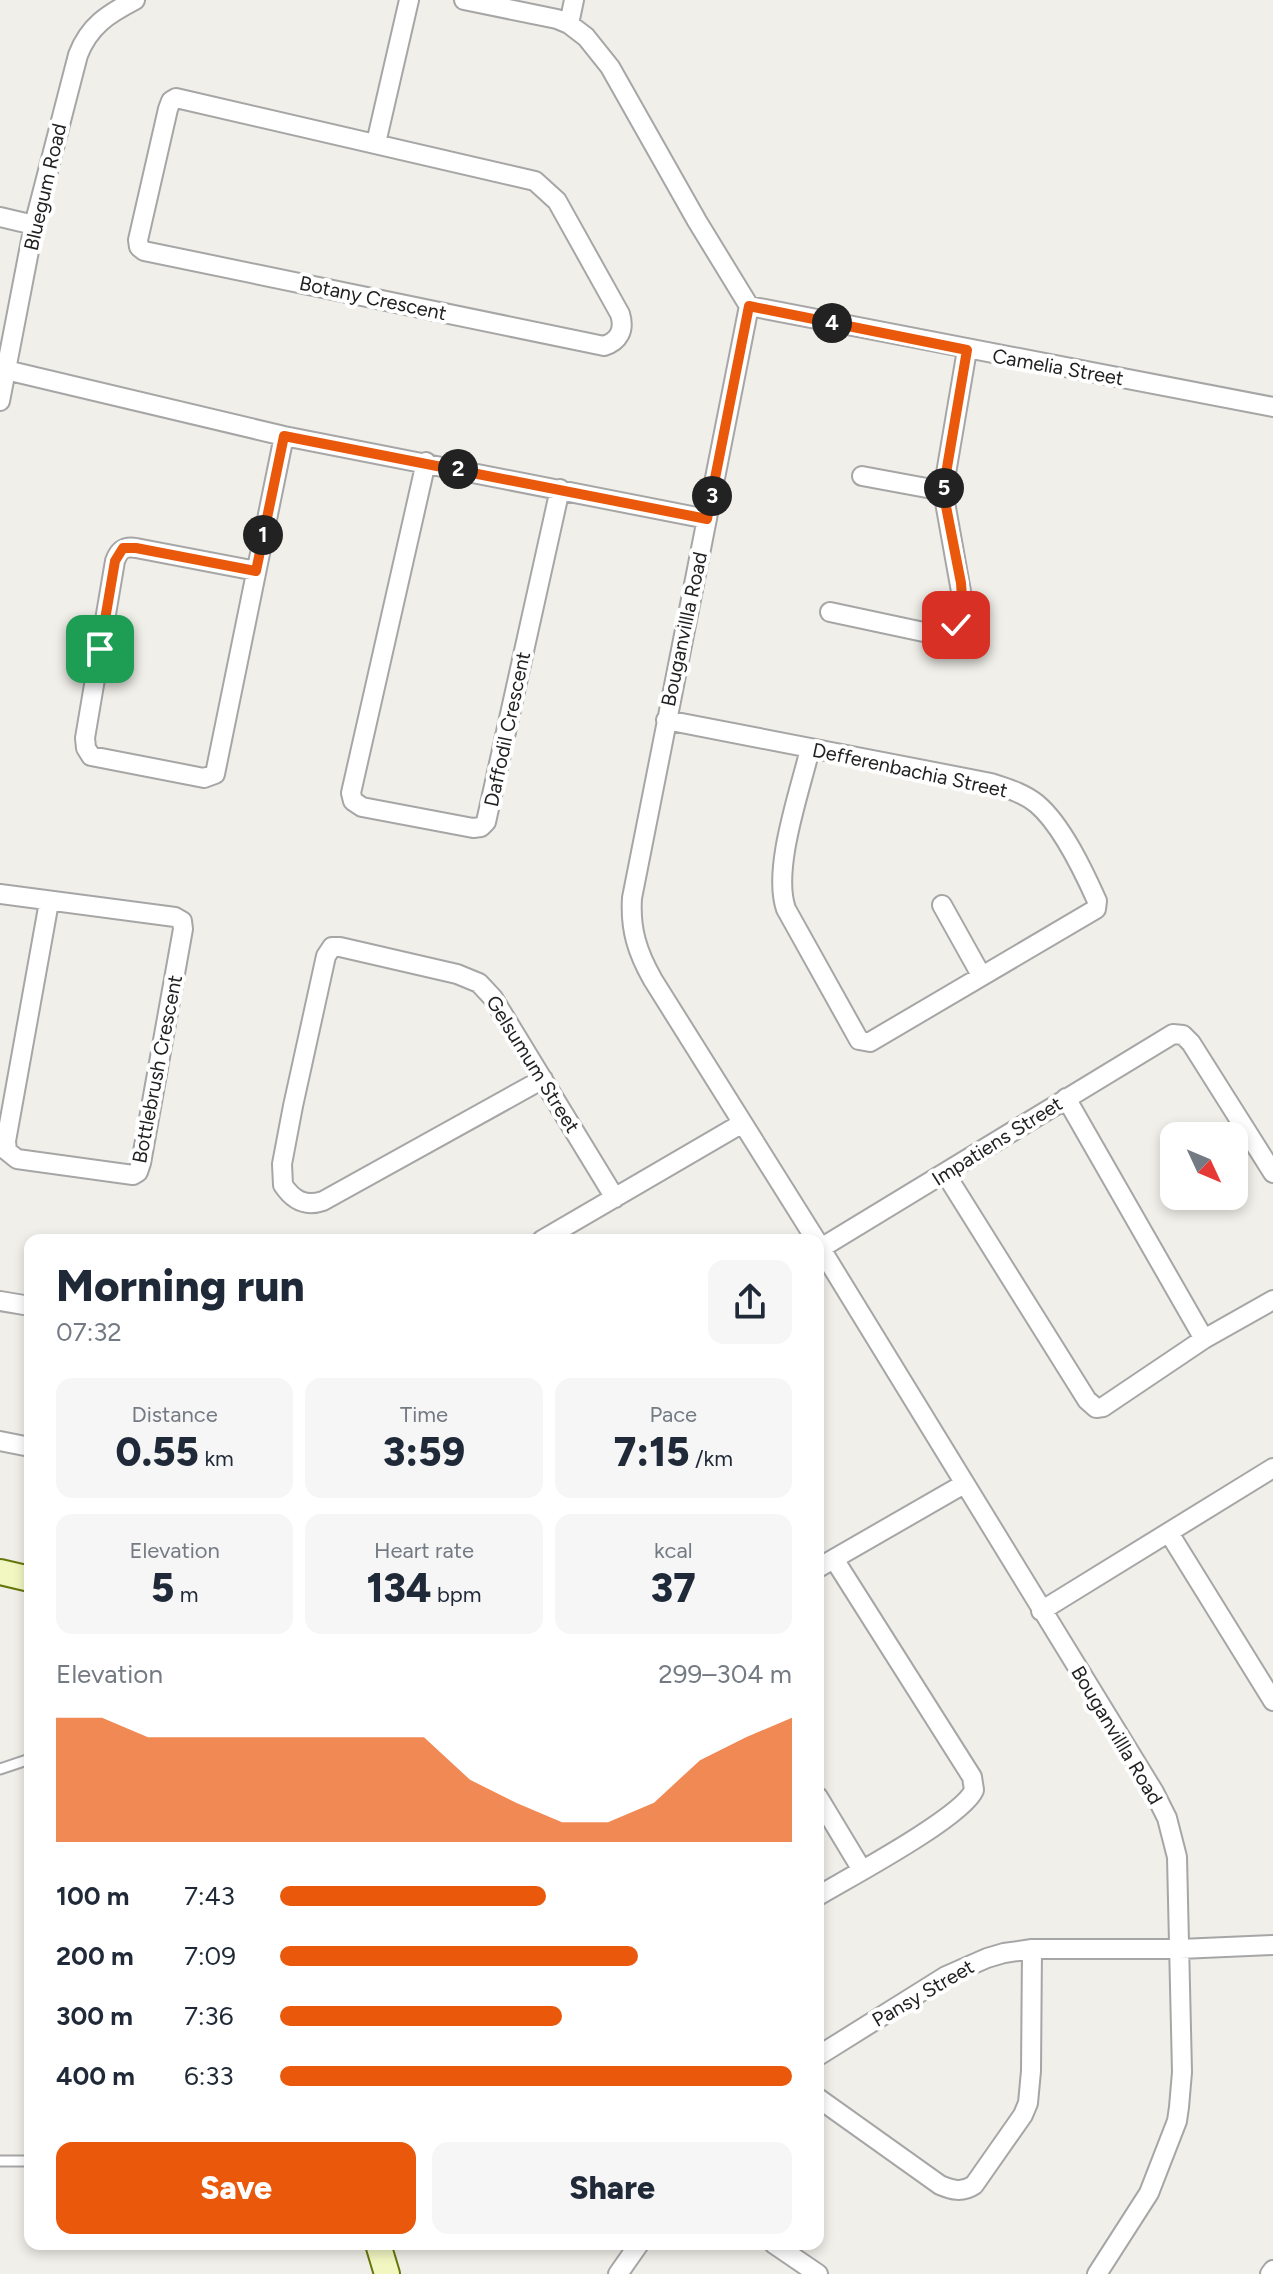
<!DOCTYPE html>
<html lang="en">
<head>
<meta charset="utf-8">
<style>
  :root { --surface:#fff; --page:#f6f6f7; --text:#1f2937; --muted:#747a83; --accent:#ea580c }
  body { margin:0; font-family:Figtree,sans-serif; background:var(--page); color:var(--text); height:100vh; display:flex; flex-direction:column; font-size:30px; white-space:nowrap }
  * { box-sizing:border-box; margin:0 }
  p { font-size:26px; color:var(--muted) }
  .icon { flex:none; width:44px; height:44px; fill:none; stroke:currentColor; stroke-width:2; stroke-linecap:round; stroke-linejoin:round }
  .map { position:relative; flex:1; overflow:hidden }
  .panel { position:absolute; left:24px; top:1234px; width:800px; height:1016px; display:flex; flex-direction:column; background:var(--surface); border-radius:16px; box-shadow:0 4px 12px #0003 }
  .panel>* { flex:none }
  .needle { width:52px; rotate:134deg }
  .tools { position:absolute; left:1160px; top:1122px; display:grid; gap:16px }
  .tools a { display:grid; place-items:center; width:88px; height:88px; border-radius:16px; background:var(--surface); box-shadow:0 4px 12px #0003; font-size:40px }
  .pin { position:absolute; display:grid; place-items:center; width:68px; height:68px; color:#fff; margin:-34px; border-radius:16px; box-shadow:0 4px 12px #0006 }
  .km { position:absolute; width:40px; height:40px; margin:-20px; border-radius:50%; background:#222; color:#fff; font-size:22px; line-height:40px; text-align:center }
  .round { display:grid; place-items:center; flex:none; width:84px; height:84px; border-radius:16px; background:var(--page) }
  .summary { display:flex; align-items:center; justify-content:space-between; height:136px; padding:0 32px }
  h1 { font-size:44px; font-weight:800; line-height:60px }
  .figures { display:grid; grid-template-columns:repeat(3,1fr); gap:12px; height:136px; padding:8px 32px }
  .figures div { display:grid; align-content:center; border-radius:16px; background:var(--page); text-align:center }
  .figures b { font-size:40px; font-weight:800 }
  .figures small { font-size:22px; font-weight:400 }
  .figures p { font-size:22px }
  .chart { height:224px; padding:16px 32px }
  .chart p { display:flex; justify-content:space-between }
  .chart svg { width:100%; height:144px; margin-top:8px; fill:var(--accent); opacity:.7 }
  .action { display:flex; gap:16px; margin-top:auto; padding:16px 32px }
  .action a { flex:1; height:92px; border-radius:16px; background:var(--accent); color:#fff; font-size:32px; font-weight:800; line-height:92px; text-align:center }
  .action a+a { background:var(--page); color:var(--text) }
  ul { padding:0 32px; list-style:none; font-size:26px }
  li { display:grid; grid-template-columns:128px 96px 1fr; align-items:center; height:60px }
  li i { height:20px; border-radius:10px; background:var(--accent) }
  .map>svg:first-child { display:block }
</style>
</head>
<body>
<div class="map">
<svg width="1273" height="2274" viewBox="0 0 1273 2274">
  <rect width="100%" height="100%" fill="#f1efe9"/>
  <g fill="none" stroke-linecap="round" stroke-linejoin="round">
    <defs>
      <path id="lane" d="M0 1769 30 1759
        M0 2161H30"/>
      <path id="street" d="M464 0 557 19 569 24 586 37 610 67 697 221 749 306 632 898C630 929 637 952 653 980L816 1240
        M569 24 574 0
        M176 98 535 181 557 201 620 314C625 330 619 341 604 346L144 251 139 247 138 240 168 109 171 101Z
        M376 143 409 0
        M0 217 34 225
        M749 306 1273 407
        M6 370 284 436 707 519
        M0 401 34 225 78 55C89 26 108 14 135 0
        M426 462 351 793 353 801 362 807 473 828 481 827 486 822 560 489
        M862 476 943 491
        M256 571 136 548C124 546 119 550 115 561L85 738 86 748 91 756 204 778 215 774 284 436
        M830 612 933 634 949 631 956 625 962 597 943 491 967 350
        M666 720 991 783C1006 788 1024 793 1037 804 1062 825 1084 872 1097 901L1096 909 870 1042 859 1040 786 909C772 869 800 791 810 749
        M0 894 175 917 182 921 183 929 141 1163 138 1172 133 1175 17 1159 7 1151 6 1141 49 902
        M942 905 981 975
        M543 1079 323 1201C305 1207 293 1200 283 1185L282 1164 293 1106 326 956 332 947H340L457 974 479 983 493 998 615 1198
        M1066 1098 1204 1339
        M945 1173 1087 1400 1096 1408 1103 1407 1204 1339 1273 1300
        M542 1240 741 1124
        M818 1244 1154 1792 1167 1818 1177 1857 1182 2072 1179 2107 1177 2121 1149 2193 1097 2274
        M821 1248 1173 1034 1183 1035 1191 1043 1273 1173
        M0 1301 30 1306
        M0 1441 30 1447
        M1169 1533 1273 1701
        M818 1568 964 1484
        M1041 1611 1273 1468
        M818 1797 862 1870
        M818 1896C848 1878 963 1817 974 1790L972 1777 834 1559
        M818 2056 946 1976 987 1958 1004 1953 1032 1949H1180L1273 1945
        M818 2098 940 2185C952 2190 962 2193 974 2185L1023 2115 1028 2103 1031 2071 1032 1949
        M774 2244 818 2274
        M618 2274 639 2244
        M1270 2274 1273 2270"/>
      <path id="secondary" d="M0 1572 30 1579
        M378 2244 387 2274"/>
    </defs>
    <use href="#lane" stroke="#a6a6a6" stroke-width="13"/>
    <use href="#street" stroke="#a6a6a6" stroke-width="22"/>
    <use href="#secondary" stroke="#66770b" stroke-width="28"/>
    <use href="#lane" stroke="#fff" stroke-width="9"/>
    <use href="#street" stroke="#fff" stroke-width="18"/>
    <use href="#secondary" stroke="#f2f7c2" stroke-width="24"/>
  </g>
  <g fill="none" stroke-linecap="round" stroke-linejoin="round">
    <defs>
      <path id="route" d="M100 649 115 561 123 548H136L256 571 284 436 707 519 749 306 967 350 943 491 961 583 962 597 956 625"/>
    </defs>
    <use href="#route" stroke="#fff" stroke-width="16"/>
    <use href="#route" stroke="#ea580c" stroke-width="10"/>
  </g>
  <g text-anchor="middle" stroke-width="8" stroke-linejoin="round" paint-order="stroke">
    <g font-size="20" fill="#222" stroke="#fff">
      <text transform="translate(45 187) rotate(-77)" y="7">Bluegum Road</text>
      <text transform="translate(373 298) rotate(12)" y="7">Botany Crescent</text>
      <text transform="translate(1058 367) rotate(10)" y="7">Camelia Street</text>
      <text transform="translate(684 629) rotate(-78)" y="7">Bouganvillla Road</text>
      <text transform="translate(507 729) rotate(-78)" y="7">Daffodil Crescent</text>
      <text transform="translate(910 770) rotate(12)" y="7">Defferenbachia Street</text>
      <text transform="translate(533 1064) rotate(58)" y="7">Gelsumum Street</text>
      <text transform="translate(157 1069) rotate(-79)" y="7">Bottlebrush Crescent</text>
      <text transform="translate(997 1141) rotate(-32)" y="7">Impatiens Street</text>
      <text transform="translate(1117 1735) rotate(59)" y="7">Bouganvillla Road</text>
      <text transform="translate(923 1993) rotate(-30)" y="7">Pansy Street</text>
    </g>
  </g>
</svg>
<div class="tools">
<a><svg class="needle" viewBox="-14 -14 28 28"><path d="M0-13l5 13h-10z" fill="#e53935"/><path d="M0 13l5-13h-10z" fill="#747a83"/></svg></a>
</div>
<div class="pin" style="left:100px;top:649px;background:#1e9e55"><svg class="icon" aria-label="arrive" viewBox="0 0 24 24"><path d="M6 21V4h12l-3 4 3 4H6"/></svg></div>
<div class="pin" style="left:956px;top:625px;background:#d93025"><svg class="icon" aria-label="check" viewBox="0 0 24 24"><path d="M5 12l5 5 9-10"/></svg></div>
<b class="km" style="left:263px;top:535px">1</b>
<b class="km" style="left:458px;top:469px">2</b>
<b class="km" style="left:712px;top:496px">3</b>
<b class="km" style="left:832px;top:323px">4</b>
<b class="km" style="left:944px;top:488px">5</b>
<section class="panel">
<div class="summary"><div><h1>Morning run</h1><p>07:32</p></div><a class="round"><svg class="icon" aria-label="share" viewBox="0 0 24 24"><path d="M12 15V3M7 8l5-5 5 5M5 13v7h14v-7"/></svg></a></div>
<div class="figures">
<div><p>Distance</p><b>0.55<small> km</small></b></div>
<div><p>Time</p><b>3:59</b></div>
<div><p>Pace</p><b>7:15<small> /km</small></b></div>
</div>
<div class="figures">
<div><p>Elevation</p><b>5<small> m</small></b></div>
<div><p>Heart rate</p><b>134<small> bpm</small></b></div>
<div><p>kcal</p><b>37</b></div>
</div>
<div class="chart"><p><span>Elevation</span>299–304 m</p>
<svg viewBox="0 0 160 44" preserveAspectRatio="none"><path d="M0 44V6L10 6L20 12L30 12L40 12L50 12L60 12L70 12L80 12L90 25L100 32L110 38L120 38L130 32L140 19L150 12L160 6V44z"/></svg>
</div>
<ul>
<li><b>100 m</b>7:43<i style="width:52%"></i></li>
<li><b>200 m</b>7:09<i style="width:70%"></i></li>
<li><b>300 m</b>7:36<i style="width:55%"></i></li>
<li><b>400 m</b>6:33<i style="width:100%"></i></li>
</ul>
<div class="action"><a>Save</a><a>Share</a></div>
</section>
</div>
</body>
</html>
